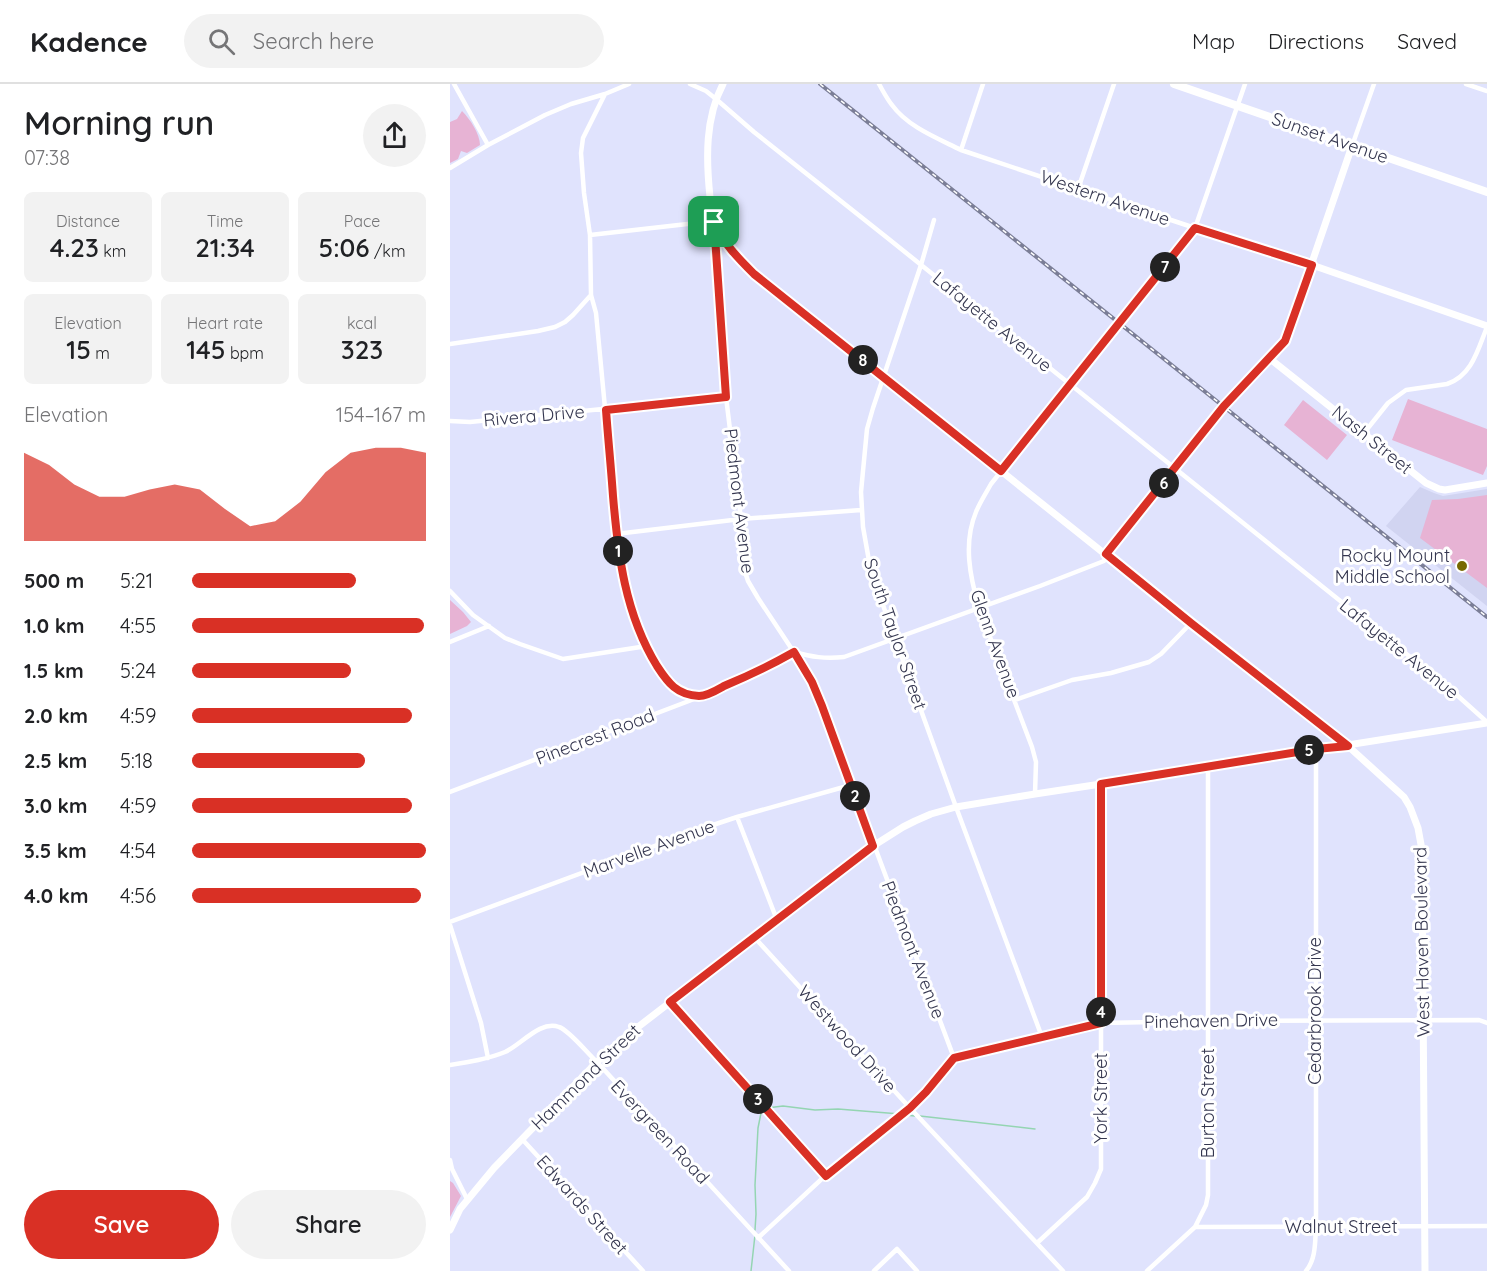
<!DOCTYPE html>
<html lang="en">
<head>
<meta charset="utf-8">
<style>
  :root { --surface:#fff; --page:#f2f2f2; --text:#202124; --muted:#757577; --line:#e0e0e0; --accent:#d93025 }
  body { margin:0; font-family:Quicksand,sans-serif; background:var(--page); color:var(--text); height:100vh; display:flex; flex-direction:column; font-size:22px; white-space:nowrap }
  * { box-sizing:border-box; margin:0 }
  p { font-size:20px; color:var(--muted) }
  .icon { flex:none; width:33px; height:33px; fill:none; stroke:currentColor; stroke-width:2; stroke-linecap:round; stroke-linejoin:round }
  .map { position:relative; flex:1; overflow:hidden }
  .drawer { display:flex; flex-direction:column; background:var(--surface); width:450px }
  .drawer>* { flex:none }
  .pin { position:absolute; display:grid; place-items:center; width:51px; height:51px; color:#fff; margin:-26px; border-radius:12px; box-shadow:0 3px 9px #0006 }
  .km { position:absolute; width:30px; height:30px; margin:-15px; border-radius:50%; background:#222; color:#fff; font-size:16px; line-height:30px; text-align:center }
  .round { display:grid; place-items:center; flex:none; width:63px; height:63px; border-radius:32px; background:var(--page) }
  .summary { display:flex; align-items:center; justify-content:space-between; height:102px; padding:0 24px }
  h1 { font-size:33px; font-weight:600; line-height:45px }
  .metrics { display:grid; grid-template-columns:repeat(3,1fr); gap:9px; height:102px; padding:6px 24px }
  .metrics div { display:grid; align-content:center; border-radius:9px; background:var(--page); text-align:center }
  .metrics b { font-size:26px; font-weight:600 }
  .metrics small { font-size:16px; font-weight:400 }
  .metrics p { font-size:16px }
  .chart { height:168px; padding:12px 24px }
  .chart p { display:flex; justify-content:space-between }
  .chart svg { width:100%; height:108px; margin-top:6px; fill:var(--accent); opacity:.7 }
  .action { display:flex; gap:12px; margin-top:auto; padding:12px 24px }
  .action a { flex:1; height:69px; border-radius:36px; background:var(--accent); color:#fff; font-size:24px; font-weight:600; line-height:69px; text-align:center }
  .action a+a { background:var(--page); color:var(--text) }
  ul { padding:0 24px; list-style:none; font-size:20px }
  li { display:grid; grid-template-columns:96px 72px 1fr; align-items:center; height:45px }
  li i { height:15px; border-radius:8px; background:var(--accent) }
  header { display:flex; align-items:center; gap:36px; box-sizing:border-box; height:84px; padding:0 30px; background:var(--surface); border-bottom:2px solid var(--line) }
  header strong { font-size:28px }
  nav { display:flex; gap:33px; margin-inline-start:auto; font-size:21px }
  .search { width:420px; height:54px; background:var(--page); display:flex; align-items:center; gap:15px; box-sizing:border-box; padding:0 21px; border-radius:33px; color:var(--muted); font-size:22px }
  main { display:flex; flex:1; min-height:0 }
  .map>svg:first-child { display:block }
</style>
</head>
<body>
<header>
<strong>Kadence</strong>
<div class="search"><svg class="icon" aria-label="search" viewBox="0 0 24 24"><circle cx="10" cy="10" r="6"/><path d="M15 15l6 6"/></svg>Search here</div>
<nav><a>Map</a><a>Directions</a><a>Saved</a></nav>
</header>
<main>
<section class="drawer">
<div class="summary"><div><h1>Morning run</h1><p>07:38</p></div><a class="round"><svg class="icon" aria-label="share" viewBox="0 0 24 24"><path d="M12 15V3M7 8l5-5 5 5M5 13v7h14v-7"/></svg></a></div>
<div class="metrics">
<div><p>Distance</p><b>4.23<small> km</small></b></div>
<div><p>Time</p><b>21:34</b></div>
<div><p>Pace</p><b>5:06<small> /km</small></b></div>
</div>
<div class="metrics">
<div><p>Elevation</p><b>15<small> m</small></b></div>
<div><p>Heart rate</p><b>145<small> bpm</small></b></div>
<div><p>kcal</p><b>323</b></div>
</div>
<div class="chart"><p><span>Elevation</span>154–167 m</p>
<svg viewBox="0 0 160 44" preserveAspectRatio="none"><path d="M0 44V8L10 13L20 21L30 26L40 26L50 23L60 21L70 23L80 31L90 38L100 36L110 28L120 16L130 8L140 6L150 6L160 8V44z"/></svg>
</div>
<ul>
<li><b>500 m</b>5:21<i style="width:70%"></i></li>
<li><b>1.0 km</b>4:55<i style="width:99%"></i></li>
<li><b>1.5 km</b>5:24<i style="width:68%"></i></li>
<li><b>2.0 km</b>4:59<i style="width:94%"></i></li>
<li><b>2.5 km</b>5:18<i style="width:74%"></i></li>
<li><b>3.0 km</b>4:59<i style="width:94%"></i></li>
<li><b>3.5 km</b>4:54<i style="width:100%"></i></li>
<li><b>4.0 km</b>4:56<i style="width:98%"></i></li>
</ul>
<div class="action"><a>Save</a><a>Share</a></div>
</section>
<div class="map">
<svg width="1037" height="1187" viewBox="0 0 1037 1187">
  <rect width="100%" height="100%" fill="#e0e3fd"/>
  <path fill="#d1d4f1" d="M970 403 984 409 993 412 1037 405V522L936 442Z"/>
  <path fill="#e7b3d4" d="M12 27C20 35 30 50 30 61L17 69 11 67 8 75 0 79V38L7 35Z
    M958 315 1037 345V382L1033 391 942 356Z
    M853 316 897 351 877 376 834 341Z
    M1037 411V504L970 454 982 416 1008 415Z
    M0 516 13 528 21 538 17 542 0 550Z
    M0 1097 3 1099 11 1112 0 1133Z"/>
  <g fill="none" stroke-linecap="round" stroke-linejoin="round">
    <path stroke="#94d5b2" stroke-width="1.5" d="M455 1031 465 1032
      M470 1032 585 1045
      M305 1146 306 1130 305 1101 308 1044 311 1029 317 1024 333 1022 365 1026 388 1025 450 1030
      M301 1187 305 1151"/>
    <path stroke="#fff" stroke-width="4.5" d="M4 0 38 61
      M240 0 256 7 266 15 304 48 440 156 999 604 1037 638
      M429 0C433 7 437 15 442 21 458 43 487 54 511 66L745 144 862 181
      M1016 0 1037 7
      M155 10 133 54 131 69 134 109 140 151 141 211 146 229 169 472C176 512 188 551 210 585 213 590 216 597 220 601 229 609 239 611 250 612
      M902 62 924 0
      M511 66 533 0
      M0 84 38 61 95 31 121 20 155 10 179 0
      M628 105 664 0
      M484 136 471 181 423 324 417 345 411 408 413 443 421 488 506 723 592 953
      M140 151 264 137 276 313 291 435 294 485 298 497 308 514 353 582 362 599 372 622 504 974
      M0 260 88 247 105 243 115 238 123 231 141 211
      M0 337 20 338 276 313
      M914 349 938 319 956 306 997 300C1022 292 1028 265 1037 243
      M166 450 291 435 411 426
      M0 507 23 531 55 554 70 560 113 575 197 562
      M0 558 39 542
      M565 616 622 596 661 589 699 578 711 570 741 539
      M0 708 252 612 315 584 344 568C362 573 375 575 394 573L590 502 654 477 656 470
      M585 710 586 678 582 663 529 524C520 493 513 459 526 428 530 418 536 409 541 400L745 144 795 0
      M287 733 327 836
      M0 838 242 748 287 733 401 701
      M0 841 31 939 38 974
      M305 854 460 1024 613 1187
      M221 918 376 1091
      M0 981C19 978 38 975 55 968 71 961 90 936 109 943 119 946 138 970 147 978L339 1187
      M72 1055 193 1187
      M0 1076 2 1085 17 1115
      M745 1143 1037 1142
      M308 1154 376 1091 460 1024 476 1008 504 974 651 939 758 937 1029 936 1037 939
      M587 1159 637 1113 645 1099 651 1085V700
      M424 1187 447 1165 467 1187
      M697 1187 745 1143 756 1121 758 1111V683
      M856 1187C866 1175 865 1158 866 1143V665"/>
    <path stroke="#fff" stroke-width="7" d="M273 0C255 34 256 75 260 113 262 121 261 132 265 140 273 160 289 175 305 190L741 539 898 662 954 713 960 723 968 744 972 766 975 1187
      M862 181 1037 242
      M819 274 976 399 989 405 995 406 1037 399
      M656 470 774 322 835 257 902 62
      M0 1146 10 1125 44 1084 147 978 175 953 423 762 453 743 465 737 481 730 506 723 585 710 651 700 1037 639"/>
    <path stroke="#fff" stroke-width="8" d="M724 0 1037 108"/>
    <defs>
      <path id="rail" d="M370 0 1037 533"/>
    </defs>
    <use href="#rail" stroke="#7b7e97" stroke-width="4"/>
    <use href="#rail" stroke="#fff" stroke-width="1.5" stroke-dasharray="4.5" stroke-linecap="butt"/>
  </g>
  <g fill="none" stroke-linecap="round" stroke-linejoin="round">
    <defs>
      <path id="route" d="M264 138C274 160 287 173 304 190L551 387 745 144 862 181 835 257 774 322 656 470 741 539 898 662 866 665 651 700V939L504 974 476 1008 460 1024 376 1092 220 918 423 762 372 622 362 598 344 568C321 581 298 592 274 602 267 606 257 612 249 612 227 611 218 599 207 582 175 530 168 471 163 412 161 383 158 354 156 326L276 313Z"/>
    </defs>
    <use href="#route" stroke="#fff" stroke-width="12"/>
    <use href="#route" stroke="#d93025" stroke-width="8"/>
  </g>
  <circle fill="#776900" stroke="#fff" stroke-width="2" cx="1012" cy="482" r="6"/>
  <g text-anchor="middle" stroke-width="6" stroke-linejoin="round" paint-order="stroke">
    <g font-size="18" fill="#34364f" stroke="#fff">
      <text transform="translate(880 54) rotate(19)" y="6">Sunset Avenue</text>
      <text transform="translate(655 114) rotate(19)" y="6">Western Avenue</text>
      <text transform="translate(542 238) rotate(39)" y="6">Lafayette Avenue</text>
      <text transform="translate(84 332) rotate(-5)" y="6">Rivera Drive</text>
      <text transform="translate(922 356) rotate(39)" y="6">Nash Street</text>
      <text transform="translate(289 417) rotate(83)" y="6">Piedmont Avenue</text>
      <text transform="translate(445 550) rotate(71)" y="6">South Taylor Street</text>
      <text transform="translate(545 560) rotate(70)" y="6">Glenn Avenue</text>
      <text transform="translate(949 565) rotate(39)" y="6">Lafayette Avenue</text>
      <text transform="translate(145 653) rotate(-21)" y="6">Pinecrest Road</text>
      <text transform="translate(199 765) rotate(-20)" y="6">Marvelle Avenue</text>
      <text transform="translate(972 858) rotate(-91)" y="6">West Haven Boulevard</text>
      <text transform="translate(463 866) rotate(69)" y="6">Piedmont Avenue</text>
      <text transform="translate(865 927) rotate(-90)" y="6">Cedarbrook Drive</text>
      <text transform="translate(761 937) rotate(-1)" y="6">Pinehaven Drive</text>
      <text transform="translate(397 955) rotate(48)" y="6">Westwood Drive</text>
      <text transform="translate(136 993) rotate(-44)" y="6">Hammond Street</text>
      <text transform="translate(651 1014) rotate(-90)" y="6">York Street</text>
      <text transform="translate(758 1019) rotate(-90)" y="6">Burton Street</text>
      <text transform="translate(210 1048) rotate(47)" y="6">Evergreen Road</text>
      <text transform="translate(132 1121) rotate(48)" y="6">Edwards Street</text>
      <text x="891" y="1149">Walnut Street</text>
    </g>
    <g font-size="18" fill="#34364f" stroke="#fff" text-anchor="end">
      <text x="1000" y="478">Rocky Mount<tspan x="1000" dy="21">Middle School</tspan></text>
    </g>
  </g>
</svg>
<div class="pin" style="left:264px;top:138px;background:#1e9e55"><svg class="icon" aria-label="arrive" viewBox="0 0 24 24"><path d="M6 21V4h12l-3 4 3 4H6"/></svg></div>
<b class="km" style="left:168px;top:467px">1</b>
<b class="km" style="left:405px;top:712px">2</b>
<b class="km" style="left:308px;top:1015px">3</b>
<b class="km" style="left:651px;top:928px">4</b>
<b class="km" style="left:859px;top:666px">5</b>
<b class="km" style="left:714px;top:399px">6</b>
<b class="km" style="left:715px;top:183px">7</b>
<b class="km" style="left:413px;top:276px">8</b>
</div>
</main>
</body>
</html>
